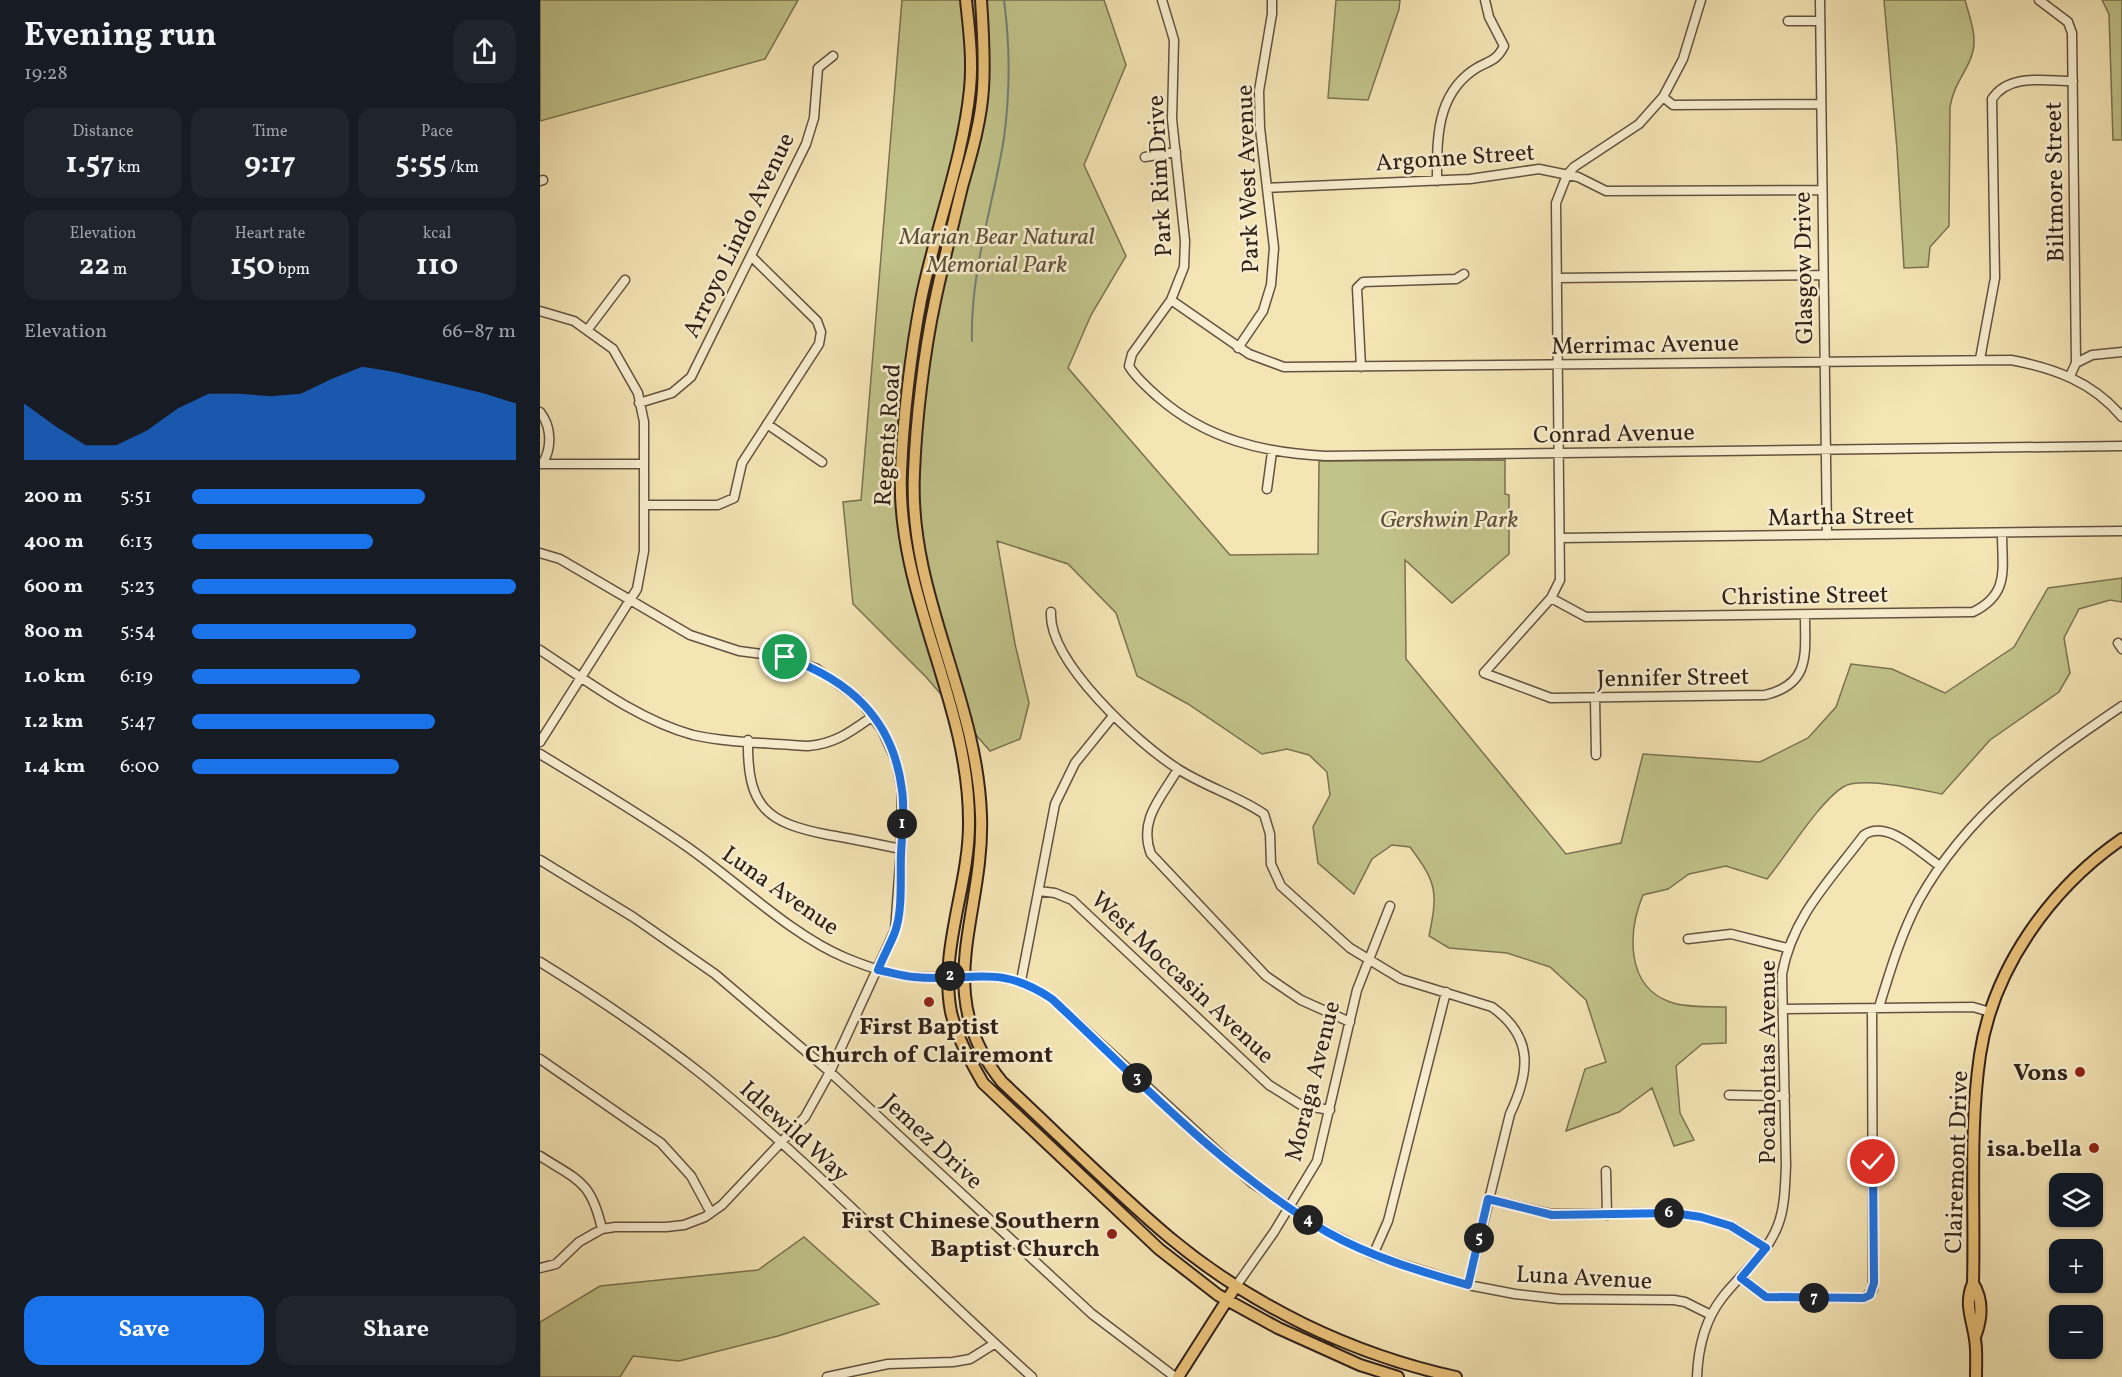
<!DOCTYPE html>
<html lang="en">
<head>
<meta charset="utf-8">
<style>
  :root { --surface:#171b24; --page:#20242c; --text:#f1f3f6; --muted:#9ea1a6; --accent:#1a73e8 }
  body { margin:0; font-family:Vollkorn,serif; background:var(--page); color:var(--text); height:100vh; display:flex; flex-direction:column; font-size:22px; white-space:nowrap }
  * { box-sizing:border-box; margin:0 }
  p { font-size:20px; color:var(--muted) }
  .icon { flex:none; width:33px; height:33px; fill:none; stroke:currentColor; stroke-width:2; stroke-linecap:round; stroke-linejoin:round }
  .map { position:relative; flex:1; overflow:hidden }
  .sheet { display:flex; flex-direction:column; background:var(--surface); width:540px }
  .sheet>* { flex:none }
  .fabs { position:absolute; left:1509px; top:1173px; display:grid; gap:12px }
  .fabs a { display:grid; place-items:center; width:54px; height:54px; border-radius:12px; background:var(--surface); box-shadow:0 2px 4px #0004; font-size:30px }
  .pin { position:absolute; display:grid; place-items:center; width:51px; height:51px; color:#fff; margin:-26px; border:3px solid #fff; border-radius:50%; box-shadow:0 2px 6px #0007 }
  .km { position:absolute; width:30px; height:30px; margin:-15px; border-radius:50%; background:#222; color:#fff; font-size:16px; line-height:30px; text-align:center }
  .round { display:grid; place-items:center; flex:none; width:63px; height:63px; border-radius:18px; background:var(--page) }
  .summary { display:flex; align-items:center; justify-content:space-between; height:102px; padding:0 24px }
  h1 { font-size:33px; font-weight:700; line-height:45px }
  .figures { display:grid; grid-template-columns:repeat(3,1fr); gap:9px; height:102px; padding:6px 24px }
  .figures div { display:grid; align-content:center; border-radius:15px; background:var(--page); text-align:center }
  .figures b { font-size:30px; font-weight:700 }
  .figures small { font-size:16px; font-weight:400 }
  .figures p { font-size:16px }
  .chart { height:168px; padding:12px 24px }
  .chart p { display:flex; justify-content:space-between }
  .chart svg { width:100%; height:108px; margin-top:6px; fill:var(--accent); opacity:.7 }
  .button { display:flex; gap:12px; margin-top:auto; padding:12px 24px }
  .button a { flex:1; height:69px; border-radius:18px; background:var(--accent); color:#fff; font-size:24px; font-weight:700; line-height:69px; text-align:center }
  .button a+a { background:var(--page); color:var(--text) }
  ul { padding:0 24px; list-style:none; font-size:20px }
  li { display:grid; grid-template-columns:96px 72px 1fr; align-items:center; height:45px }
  li i { height:15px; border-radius:8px; background:var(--accent) }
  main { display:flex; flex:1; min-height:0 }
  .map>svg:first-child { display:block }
</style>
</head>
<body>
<main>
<section class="sheet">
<div class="summary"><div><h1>Evening run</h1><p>19:28</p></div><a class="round"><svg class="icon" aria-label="share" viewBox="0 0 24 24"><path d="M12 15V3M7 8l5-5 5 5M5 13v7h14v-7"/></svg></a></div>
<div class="figures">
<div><p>Distance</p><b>1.57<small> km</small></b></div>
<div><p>Time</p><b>9:17</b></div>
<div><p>Pace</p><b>5:55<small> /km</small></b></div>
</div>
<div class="figures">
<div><p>Elevation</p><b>22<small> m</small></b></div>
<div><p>Heart rate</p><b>150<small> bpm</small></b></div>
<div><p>kcal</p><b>110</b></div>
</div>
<div class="chart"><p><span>Elevation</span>66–87 m</p>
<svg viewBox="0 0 160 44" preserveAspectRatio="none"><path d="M0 44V21L10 30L20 38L30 38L40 32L50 23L60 17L70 17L80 18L90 17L100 11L110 6L120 8L130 11L140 14L150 17L160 21V44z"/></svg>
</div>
<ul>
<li><b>200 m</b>5:51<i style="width:72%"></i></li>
<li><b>400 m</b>6:13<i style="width:56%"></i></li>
<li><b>600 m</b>5:23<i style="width:100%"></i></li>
<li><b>800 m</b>5:54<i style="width:69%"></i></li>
<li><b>1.0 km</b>6:19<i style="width:52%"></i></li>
<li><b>1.2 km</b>5:47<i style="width:75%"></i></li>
<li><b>1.4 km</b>6:00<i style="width:64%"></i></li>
</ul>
<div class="button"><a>Save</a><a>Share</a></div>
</section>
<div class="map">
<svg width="1582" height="1377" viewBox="0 0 1582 1377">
  <rect width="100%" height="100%" fill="#f5e5b5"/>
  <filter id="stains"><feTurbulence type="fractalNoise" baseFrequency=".00333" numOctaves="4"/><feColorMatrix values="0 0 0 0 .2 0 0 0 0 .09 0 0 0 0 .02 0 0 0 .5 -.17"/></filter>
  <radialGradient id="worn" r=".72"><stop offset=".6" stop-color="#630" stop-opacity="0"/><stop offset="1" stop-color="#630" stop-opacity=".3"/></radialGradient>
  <path fill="#c1c38a" stroke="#7a7252" stroke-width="1.5" d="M0 0H258L225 59 0 121Z
    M362 0H564L586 65 544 165 586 256 551 315 528 368 690 555 778 554 779 461 965 460V494L969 495V554L912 603 865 560 866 659 1026 854 1081 843 1103 754 1220 762 1268 738 1296 707 1311 664 1352 669 1405 693 1474 647 1508 588 1582 578V602L1570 600 1539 609 1524 638 1530 673 1519 692 1450 740 1402 794C1382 790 1320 776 1303 787 1279 802 1247 855 1227 879L1186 866 1149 874 1128 889 1103 895C1088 931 1085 986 1130 1002 1146 1008 1169 1006 1186 1007V1043L1162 1044 1136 1066 1140 1113 1154 1140 1134 1146 1112 1088 1079 1112 1026 1131 1045 1069 1066 1062 1046 1000 1010 967 967 953 909 948 889 936C898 892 897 883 870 847L852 845 832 859 814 894 778 863 773 827 790 795 787 772 769 755 747 749 722 754 648 704 597 676 576 613 528 564 457 541 475 644 489 703 480 739 450 751 386 677 313 604 303 502 321 500Z
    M796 0H860L859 9 828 100 788 98Z
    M1344 0H1425C1429 15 1437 35 1433 51 1429 70 1414 82 1410 107L1409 226 1390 247 1388 267 1364 268 1357 149Z
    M1562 0H1582V140H1573L1569 14Z
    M264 1237 339 1304 238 1336 139 1361 93 1356 80 1377H0V1322L60 1286 218 1270Z"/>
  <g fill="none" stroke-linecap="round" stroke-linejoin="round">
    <path stroke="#727f76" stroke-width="2" d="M432 341C430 272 453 206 464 138 470 93 470 45 464 0"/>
    <defs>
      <path id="minor" d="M622 0 634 40 632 119 645 241 644 267 631 300 592 354 589 366C596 378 608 388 618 397 666 439 723 453 786 456L1582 446
        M1161 0 1143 59 1123 97 1099 124 1034 167 1027 175 1016 203 1020 580 1011 598 944 673 1011 698 1225 695C1271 684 1265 654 1265 615
        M1280 0 1287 535
        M1499 0 1528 22 1532 33 1536 363 1530 376
        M1248 21H1280
        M1123 97 1133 105 1280 104
        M605 157 636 152
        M0 181 3 180
        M897 181C897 140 896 97 932 71 947 60 955 64 964 46L949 17 945 0
        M727 188 930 179 999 169 1038 177 1066 191 1281 190
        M1017 278 1283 275
        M631 300 709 354 744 367 1471 360C1514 368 1553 382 1582 417
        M0 311 34 321 73 349 98 393 104 422V551L97 589 0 742
        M48 329 85 280
        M698 348 723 311 731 285 734 248 720 128 719 91 732 14V0
        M1440 359 1455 278 1452 99C1469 73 1504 81 1533 81
        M1536 363 1552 355 1582 352
        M821 367 817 288 823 282 916 279 924 274
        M99 403 132 393 151 377 266 144 274 118 278 68 293 56
        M0 412C12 427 12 449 2 464H104
        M227 424 282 462
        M727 489 732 452
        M104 505H178L194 498 202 463 279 344 281 332 277 321 212 257
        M1020 538 1582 531
        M0 553 20 559 150 635 199 651 245 657 277 669 319 699 342 730 356 761 362 791 361 849 355 930 290 1072 265 1117 182 1205 165 1217 144 1225 126 1227H75L62 1229 39 1242 16 1264 0 1268
        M1011 598 1046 617 1433 612C1470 594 1462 569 1462 533
        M511 612C508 662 599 744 638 769 666 787 698 796 724 814L730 834 731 864 741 886 810 948 861 979 952 1007C994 1037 990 1072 970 1114L928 1285
        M1578 643 1582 649
        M0 650C47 681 98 720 153 735 188 743 232 743 268 746 295 744 312 731 333 716
        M1055 698 1056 755
        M208 740C207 807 226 823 289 835 313 839 337 844 361 849
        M0 754C49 784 99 813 146 846 195 880 252 936 306 958 328 967 353 976 376 977 431 980 463 965 512 999L712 1183 788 1232 833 1255 928 1285 975 1294 1019 1299 1134 1300 1145 1302 1171 1315
        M638 769C621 798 598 820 611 854L726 976 761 1000 810 1022
        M0 860 93 917 175 974 290 1072 552 1314 635 1377
        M499 891 515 893 532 900 729 1085 761 1105 790 1110
        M1148 939 1191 934 1247 948
        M0 962C57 997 111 1034 164 1076 279 1170 381 1278 492 1377
        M481 981 515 804 535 763 573 716
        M1339 1007C1350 971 1361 934 1379 900 1428 812 1501 761 1582 706
        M1244 1009 1433 1007 1450 1012
        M0 1059 121 1143 151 1176 171 1213
        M1189 1095 1245 1096
        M0 1156C39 1181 51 1181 62 1229
        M1066 1171 1067 1215
        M948 1199 1012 1214 1133 1213 1161 1217 1191 1226 1226 1248
        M833 1255 848 1221 906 992
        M1201 1278 1226 1297 1324 1298 1333 1290 1332 1008
        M696 1286 734 1232 777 1161 817 990 850 906
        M287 1377 348 1364 413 1362 430 1359 454 1344
        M1157 1377C1158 1350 1165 1320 1182 1298 1200 1274 1227 1255 1238 1225 1245 1207 1245 1185 1246 1166L1242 974C1252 917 1291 879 1324 835 1348 819 1380 853 1400 866"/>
      <path id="major" d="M426 0C429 29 433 59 430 89 423 160 395 230 381 300 371 352 363 419 361 472 356 596 430 701 429 824 429 886 399 950 411 1012 417 1038 430 1060 443 1083L619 1249 678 1295 738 1328 820 1365 858 1377
        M441 0C443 30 445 59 443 89 441 122 431 155 422 187 413 225 403 263 395 301 384 352 376 420 374 473 368 594 437 696 441 815 445 916 389 992 462 1082 518 1134 571 1188 629 1237 712 1306 811 1354 916 1377
        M1433 1283C1444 1301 1442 1319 1435 1337
        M638 1377 696 1286
        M1436 1377C1436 1364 1437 1351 1435 1339 1432 1318 1424 1304 1433 1283 1435 1208 1429 1130 1440 1055 1453 968 1511 888 1582 839"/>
    </defs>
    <use href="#minor" stroke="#635240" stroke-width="11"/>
    <use href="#major" stroke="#322119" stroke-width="14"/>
    <use href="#minor" stroke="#f8eecf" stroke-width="8"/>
    <use href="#major" stroke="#eac27a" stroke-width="10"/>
  </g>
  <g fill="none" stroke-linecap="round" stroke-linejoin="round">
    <defs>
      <path id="route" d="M245 657C309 680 353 718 362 790 365 810 362 834 361 854 360 879 363 909 355 932 350 945 343 957 338 970 350 972 362 976 374 977 431 983 458 962 512 999 599 1080 683 1171 787 1232 831 1257 879 1271 928 1285L948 1199 1012 1215 1133 1213 1161 1217 1191 1226 1226 1248 1201 1278 1226 1297 1324 1298 1330 1295 1334 1283 1333 1162"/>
    </defs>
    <use href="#route" stroke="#fff" stroke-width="12"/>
    <use href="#route" stroke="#1a73e8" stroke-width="8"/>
  </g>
  <g fill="#8f2418" stroke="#f8eecf" stroke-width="2">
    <circle cx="389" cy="1002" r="6"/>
    <circle cx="1540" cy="1072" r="6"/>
    <circle cx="1554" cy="1148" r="6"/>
    <circle cx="572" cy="1234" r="6"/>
  </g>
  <g text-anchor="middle" stroke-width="5" stroke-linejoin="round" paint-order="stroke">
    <g font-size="24" fill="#322119" stroke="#f8eecf">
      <text transform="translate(915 157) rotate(-4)" y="8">Argonne Street</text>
      <text transform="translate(619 176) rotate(-93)" y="8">Park Rim Drive</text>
      <text transform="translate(707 179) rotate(-92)" y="8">Park West Avenue</text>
      <text transform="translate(1514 182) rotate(-91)" y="8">Biltmore Street</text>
      <text transform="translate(198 235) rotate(-64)" y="8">Arroyo Lindo Avenue</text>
      <text transform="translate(1263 268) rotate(-91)" y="8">Glasgow Drive</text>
      <text transform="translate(1105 344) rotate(-1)" y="8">Merrimac Avenue</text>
      <text transform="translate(1074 433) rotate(-1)" y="8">Conrad Avenue</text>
      <text transform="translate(347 435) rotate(-86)" y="8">Regents Road</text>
      <text transform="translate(1301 516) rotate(-1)" y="8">Martha Street</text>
      <text transform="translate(1265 595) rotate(-1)" y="8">Christine Street</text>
      <text transform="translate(1133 677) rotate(-1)" y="8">Jennifer Street</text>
      <text transform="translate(241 890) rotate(35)" y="8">Luna Avenue</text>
      <text transform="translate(643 977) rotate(43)" y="8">West Moccasin Avenue</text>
      <text transform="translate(1227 1062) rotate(-90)" y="8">Pocahontas Avenue</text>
      <text transform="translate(772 1081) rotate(-76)" y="8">Moraga Avenue</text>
      <text transform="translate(255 1131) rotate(42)" y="8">Idlewild Way</text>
      <text transform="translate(393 1141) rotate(43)" y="8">Jemez Drive</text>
      <text transform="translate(1416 1162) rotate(-88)" y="8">Clairemont Drive</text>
      <text transform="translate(1044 1277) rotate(3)" y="8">Luna Avenue</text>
    </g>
    <g font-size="24" font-style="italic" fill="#5d523b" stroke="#f8eecf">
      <text x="457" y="244">Marian Bear Natural<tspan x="457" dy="28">Memorial Park</tspan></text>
      <text x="909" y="527">Gershwin Park</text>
    </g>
    <g font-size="24" font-weight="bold" fill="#322119" stroke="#f8eecf" text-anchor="end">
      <text x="389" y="1034" text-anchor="middle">First Baptist<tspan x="389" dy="28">Church of Clairemont</tspan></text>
      <text x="1528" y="1080">Vons</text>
      <text x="1542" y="1156">isa.bella</text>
      <text x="560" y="1228">First Chinese Southern<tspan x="560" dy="28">Baptist Church</tspan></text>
    </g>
  </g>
  <rect width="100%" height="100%" filter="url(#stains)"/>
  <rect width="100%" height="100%" fill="url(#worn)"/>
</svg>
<div class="fabs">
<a><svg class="icon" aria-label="layers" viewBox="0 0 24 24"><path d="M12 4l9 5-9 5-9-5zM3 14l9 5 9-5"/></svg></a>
<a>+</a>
<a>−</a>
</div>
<div class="pin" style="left:245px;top:657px;background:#1e9e55"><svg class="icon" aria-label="arrive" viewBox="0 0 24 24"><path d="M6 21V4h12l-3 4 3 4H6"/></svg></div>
<div class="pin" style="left:1333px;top:1162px;background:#d93025"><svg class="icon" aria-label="check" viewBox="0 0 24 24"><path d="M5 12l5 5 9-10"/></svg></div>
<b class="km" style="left:362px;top:824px">1</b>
<b class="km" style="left:410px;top:976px">2</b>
<b class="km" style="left:597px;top:1078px">3</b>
<b class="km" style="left:768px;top:1220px">4</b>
<b class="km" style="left:939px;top:1238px">5</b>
<b class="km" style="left:1129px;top:1213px">6</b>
<b class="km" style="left:1274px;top:1298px">7</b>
</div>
</main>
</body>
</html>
